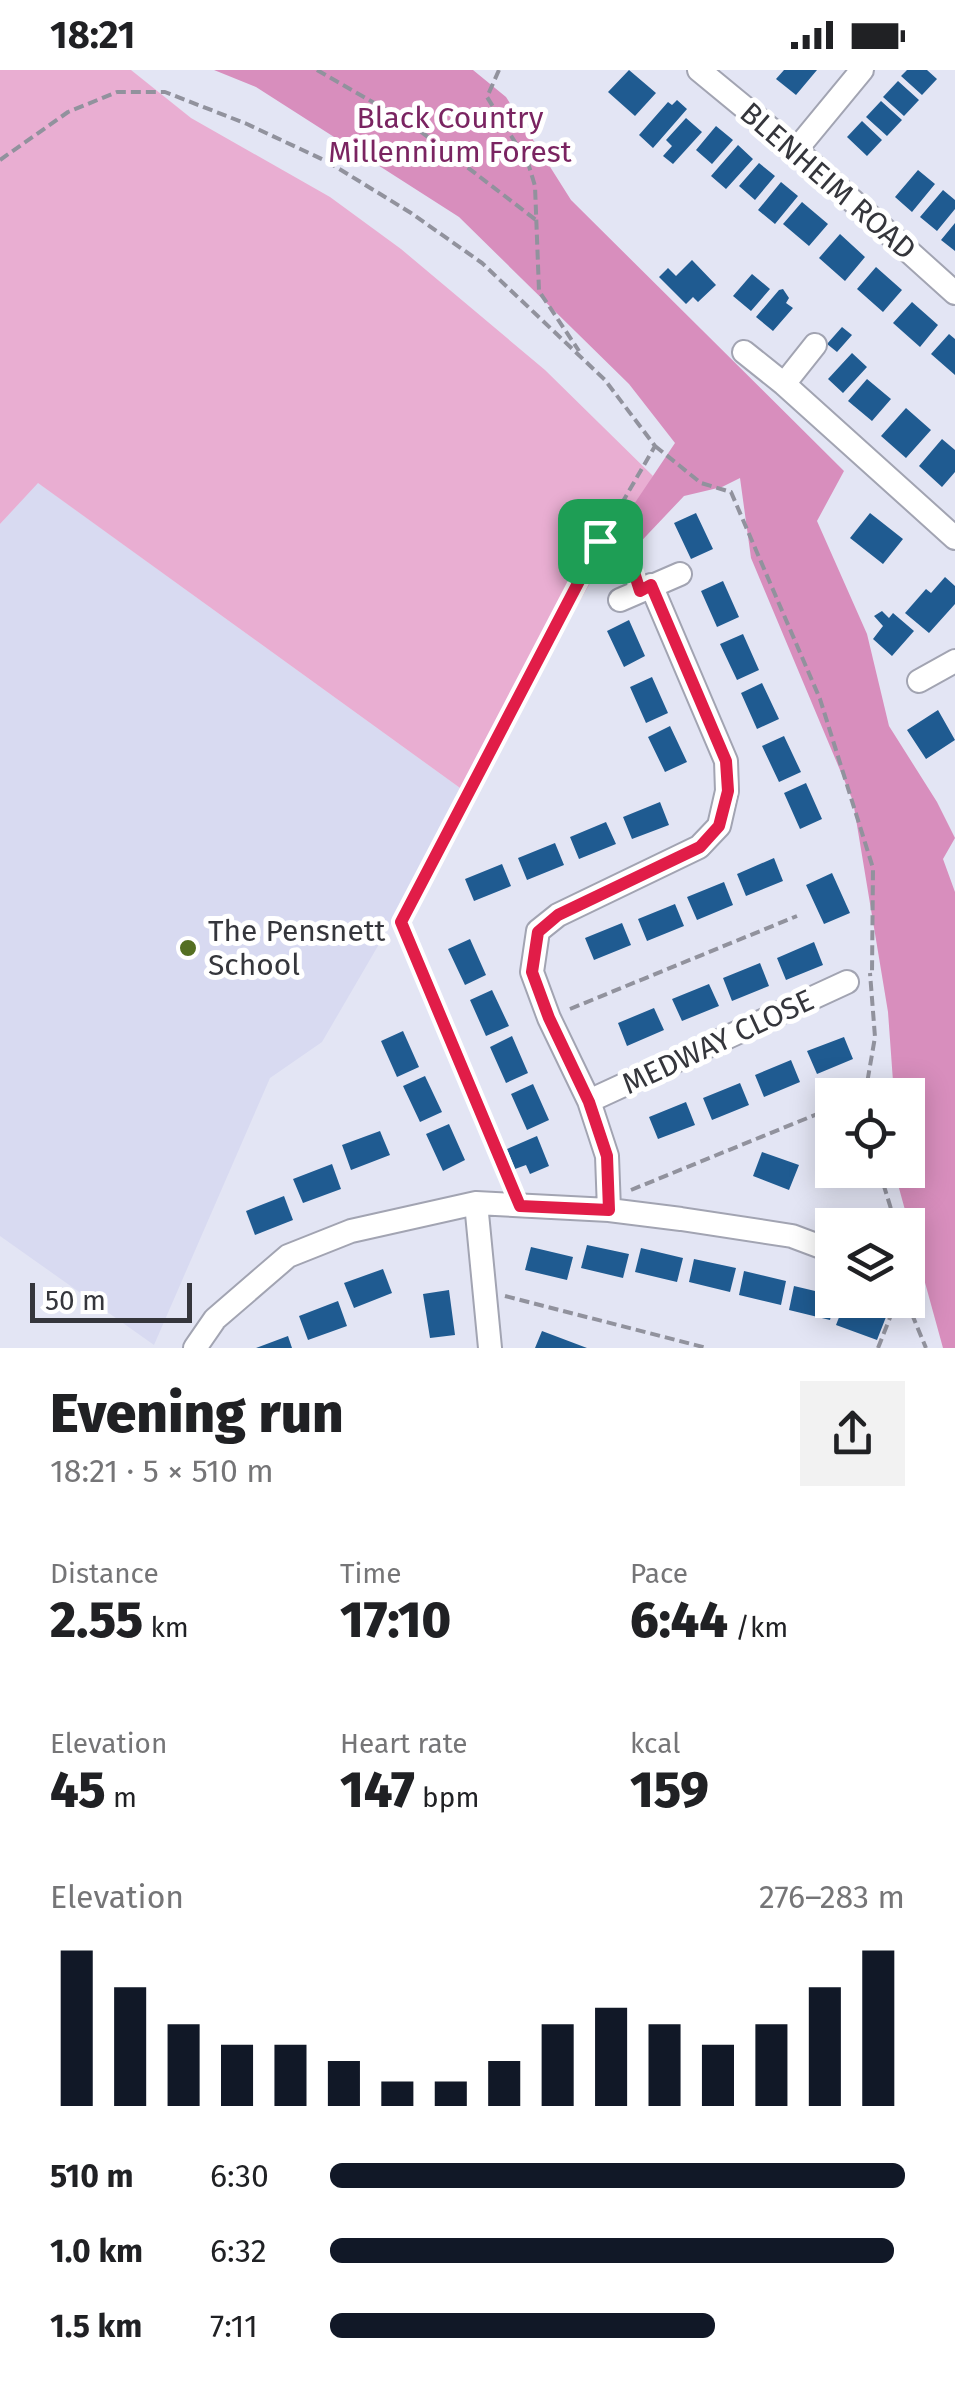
<!DOCTYPE html>
<html lang="en">
<head>
<meta charset="utf-8">
<style>
  :root { --surface:#fff; --page:#f2f2f2; --text:#202124; --muted:#757577; --accent:#111827 }
  body { margin:0; font-family:"Fira Sans",sans-serif; background:var(--page); color:var(--text); height:100vh; display:flex; flex-direction:column; font-size:38px; white-space:nowrap }
  * { box-sizing:border-box; margin:0 }
  p { font-size:32px; color:var(--muted) }
  .icon { flex:none; width:55px; height:55px; fill:none; stroke:currentColor; stroke-width:2; stroke-linecap:round; stroke-linejoin:round }
  .map { position:relative; height:1278px; overflow:hidden }
  .sheet { display:flex; flex-direction:column; background:var(--surface); flex:1 }
  .sheet>* { flex:none }
  .fabs { position:absolute; left:815px; top:1008px; display:grid; gap:20px }
  .fabs a { display:grid; place-items:center; width:110px; height:110px; border-radius:0px; background:var(--surface); box-shadow:0 5px 25px #0003; font-size:50px }
  .scale { position:absolute; left:30px; bottom:25px; width:162px; box-sizing:border-box; padding-left:10px; border:5px solid #35363c; border-top:0; font-size:28px; line-height:35px; white-space:nowrap; color:#35363c; -webkit-text-stroke:8px #fff; paint-order:stroke }
  .pin { position:absolute; display:grid; place-items:center; width:85px; height:85px; color:#fff; margin:-42px; border-radius:20px; box-shadow:0 5px 15px #0006 }
  .round { display:grid; place-items:center; flex:none; width:105px; height:105px; border-radius:0px; background:var(--page) }
  .overview { display:flex; align-items:center; justify-content:space-between; height:170px; padding:0 50px }
  h1 { font-size:55px; font-weight:800; line-height:75px }
  .stats { display:grid; grid-template-columns:repeat(3,1fr); gap:15px; height:170px; padding:10px 50px }
  .stats div { display:grid; align-content:center }
  .stats b { font-size:50px; font-weight:800 }
  .stats small { font-size:28px; font-weight:400 }
  .stats p { font-size:28px }
  .chart { height:280px; padding:20px 50px }
  .chart p { display:flex; justify-content:space-between }
  .chart svg { width:100%; height:180px; margin-top:10px; stroke:var(--accent); stroke-width:6 }
  ul { padding:0 50px; list-style:none; font-size:32px }
  li { display:grid; grid-template-columns:160px 120px 1fr; align-items:center; height:75px }
  li i { height:25px; border-radius:12px; background:var(--accent) }
  .status { display:flex; justify-content:space-between; align-items:center; height:70px; padding:0 50px; background:var(--surface); direction:ltr }
  .status svg { height:28px; fill:currentColor }
  .map>svg:first-child { display:block }
</style>
</head>
<body>
<div class="status"><b>18:21</b><svg viewBox="0 0 49 12"><path d="M0 12V9h3v3zM5 12V6h3v6zM10 12V3h3v9zM15 12V0h3v12zM26 1h20v11H26zM47 4h2v5h-2z"/></svg></div>
<div class="map">
<svg width="955" height="1278" viewBox="0 0 955 1278">
  <rect width="100%" height="100%" fill="#e3e5f4"/>
  <path fill="#d8daf1" d="M37 412 467 723 322 972 270 1008 154 1275 0 1166V454Z"/>
  <path fill="#e9aed2" d="M0 0H131L191 48 330 127 401 179 545 300 653 406 467 723 38 413 0 454Z"/>
  <path fill="#d88ebd" d="M214 0H473L506 27 571 130 844 401 817 451 867 564 889 656 937 732 955 768 943 789 955 822V1278H943L894 1100H908V1025H894L888 942 853 731 751 488 740 408 722 417 684 426 630 483 612 467 675 373 629 314 459 147 256 17Z"/>
  <path fill="#1f5b91" d="M629 0 656 23 635 46 608 22Z
    M784 0H817L796 25 776 9Z
    M907 0H927L937 9 922 25 901 6Z
    M898 11 919 30 904 46 883 27Z
    M677 30 687 39 653 78 639 65 668 32 672 35Z
    M881 31 902 50 887 66 866 47Z
    M686 48 702 62 673 94 663 86 672 76 666 70Z
    M862 51 882 70 867 86 847 67Z
    M716 56 733 70 712 94 696 80Z
    M738 75 753 89 726 119 711 106Z
    M759 93 775 106 755 130 739 116Z
    M918 100 935 114 912 142 895 127Z
    M781 112 798 126 775 154 758 140Z
    M943 120 955 130V139L937 161 920 147Z
    M802 132 828 154 809 176 783 154Z
    M955 153V181L941 170Z
    M840 164 865 187 845 211 819 188Z
    M692 190 716 215 698 232 693 227 686 234 659 207 668 198 676 206Z
    M876 197 902 220 883 242 857 219Z
    M752 204 770 219 751 241 733 226Z
    M783 219 789 228 786 233 793 238 773 261 756 247 779 220Z
    M912 232 938 255 920 277 893 253Z
    M842 257 852 265 837 282 827 274Z
    M949 264 955 269V305L931 284Z
    M852 283 867 297 843 323 828 309Z
    M867 309 891 329 872 351 848 331Z
    M906 338 931 360 906 388 881 366Z
    M942 369 955 380V402L942 417 919 396Z
    M696 443 713 479 691 489 674 453Z
    M870 443 903 469 883 494 850 468Z
    M945 507 955 516V534L929 563 905 543 926 519 931 523Z
    M723 511 739 547 717 557 701 521Z
    M882 541 889 548 893 543 914 561 892 586 873 569 883 556 874 546Z
    M629 550 645 586 624 597 607 561Z
    M743 564 759 600 737 610 720 574Z
    M652 607 668 643 646 653 630 617Z
    M762 613 779 649 757 659 741 623Z
    M938 640 955 670 926 689 907 660Z
    M670 656 687 692 665 702 648 667Z
    M784 666 801 702 779 712 762 676Z
    M806 713 822 749 800 759 784 723Z
    M660 732 669 755 632 769 623 747Z
    M606 752 616 774 579 789 570 767Z
    M555 773 564 795 527 810 518 788Z
    M774 788 783 811 746 826 737 804Z
    M502 794 511 816 474 831 465 809Z
    M832 803 850 843 824 854 806 815Z
    M724 812 733 835 697 850 687 827Z
    M675 834 684 856 647 871 638 849Z
    M622 853 631 875 594 890 585 868Z
    M470 869 486 905 465 915 448 879Z
    M814 872 823 895 786 910 777 888Z
    M760 893 769 916 732 931 723 908Z
    M709 914 719 936 682 951 672 929Z
    M492 920 509 956 486 966 470 930Z
    M654 938 664 960 627 976 618 953Z
    M403 961 419 997 397 1007 381 971Z
    M512 966 528 1003 506 1013 490 977Z
    M844 967 853 989 817 1004 807 981Z
    M791 990 800 1012 764 1027 755 1005Z
    M425 1006 442 1042 420 1052 403 1016Z
    M740 1013 749 1035 712 1050 703 1028Z
    M533 1014 549 1050 527 1060 511 1024Z
    M686 1032 695 1055 658 1069 649 1047Z
    M449 1054 465 1090 443 1101 426 1064Z
    M380 1061 390 1085 351 1100 342 1075Z
    M537 1066 549 1096 530 1104 526 1095 515 1099 507 1079Z
    M762 1082 799 1095 789 1120 753 1106Z
    M332 1094 341 1119 303 1133 293 1109Z
    M284 1126 293 1150 255 1165 246 1141Z
    M587 1175 629 1184 623 1208 581 1198Z
    M531 1177 573 1187 567 1210 525 1200Z
    M641 1178 683 1188 677 1212 635 1202Z
    M694 1189 736 1198 730 1222 689 1212Z
    M383 1199 392 1223 354 1238 344 1213Z
    M744 1201 786 1211 781 1235 739 1225Z
    M794 1216 832 1225 835 1230 830 1250 789 1240Z
    M449 1220 455 1265 430 1268 423 1224Z
    M338 1231 347 1256 308 1270 299 1246Z
    M845 1232 886 1247 877 1270 836 1255Z
    M542 1261 587 1278H535Z
    M288 1266 292 1278H256Z"/>
  <g fill="none" stroke-linecap="round" stroke-linejoin="round">
    <defs>
      <path id="minor" d="M699 0 796 80 955 223
        M796 80 862 0
        M744 282 784 314 955 468
        M784 314 815 275
        M620 530 680 504
        M919 611 955 591
        M589 1031 847 912
        M476 1133 490 1278
        M609 1140 607 1086 589 1031 549 948 532 902 538 861 558 845 699 777 719 756 727 721 726 691 651 515
        M195 1278 215 1249 288 1186 351 1161 476 1133 609 1140 681 1149 792 1166 832 1181"/>
    </defs>
    <use href="#minor" stroke="#a2a4b2" stroke-width="26"/>
    <path stroke="#91929d" stroke-width="4" stroke-dasharray="10 5" stroke-linecap="butt" d="M317 0 411 54 536 150
      M499 0 487 27 528 93 535 116 539 221 579 281
      M0 90 68 42 117 22H165L247 54 328 92 411 143 482 193 605 310 655 376 600 471 634 502
      M655 376 701 413 731 422 820 629 873 798 872 903
      M570 939 797 846
      M865 1025 875 967 870 903
      M879 1100 896 1155
      M510 1111 401 852 600 471
      M631 1120 832 1038
      M505 1226 707 1278
      M906 1230 926 1278
      M878 1278 897 1230"/>
    <use href="#minor" stroke="#fff" stroke-width="22"/>
  </g>
  <g fill="none" stroke-linecap="round" stroke-linejoin="round">
    <defs>
      <path id="route" d="M600 471 633 499 640 521 651 515 726 691 728 721 719 756 700 777 558 845 538 862 532 902 549 948 589 1032 607 1086 609 1140 520 1136 401 852Z"/>
    </defs>
    <use href="#route" stroke="#fff" stroke-width="20"/>
    <use href="#route" stroke="#e11d48" stroke-width="12"/>
  </g>
  <circle fill="#546f22" stroke="#fff" stroke-width="4" cx="188" cy="878" r="10"/>
  <g text-anchor="middle" stroke-width="10" stroke-linejoin="round" paint-order="stroke">
    <g font-size="30" fill="#7a2461" stroke="#fff">
      <text x="450" y="58">Black Country<tspan x="450" dy="34">Millennium Forest</tspan></text>
    </g>
    <g font-size="30" fill="#35363c" stroke="#fff">
      <text transform="translate(828 111) rotate(41)" y="10">BLENHEIM ROAD</text>
      <text transform="translate(718 972) rotate(-25)" y="10">MEDWAY CLOSE</text>
    </g>
    <g font-size="30" fill="#35363c" stroke="#fff" text-anchor="start">
      <text x="208" y="871">The Pensnett<tspan x="208" dy="34">School</tspan></text>
    </g>
  </g>
</svg>
<div class="fabs">
<a><svg class="icon" aria-label="locate" viewBox="0 0 24 24"><circle cx="12" cy="12" r="6"/><path d="M12 2v4M12 18v4M2 12h4M18 12h4"/></svg></a>
<a><svg class="icon" aria-label="layers" viewBox="0 0 24 24"><path d="M12 4l9 5-9 5-9-5zM3 14l9 5 9-5"/></svg></a>
</div>
<div class="scale">50 m</div>
<div class="pin" style="left:600px;top:471px;background:#1e9e55"><svg class="icon" aria-label="arrive" viewBox="0 0 24 24"><path d="M6 21V4h12l-3 4 3 4H6"/></svg></div>
</div>
<section class="sheet">
<div class="overview"><div><h1>Evening run</h1><p>18:21 · 5 × 510 m</p></div><a class="round"><svg class="icon" aria-label="share" viewBox="0 0 24 24"><path d="M12 15V3M7 8l5-5 5 5M5 13v7h14v-7"/></svg></a></div>
<div class="stats">
<div><p>Distance</p><b>2.55<small> km</small></b></div>
<div><p>Time</p><b>17:10</b></div>
<div><p>Pace</p><b>6:44<small> /km</small></b></div>
</div>
<div class="stats">
<div><p>Elevation</p><b>45<small> m</small></b></div>
<div><p>Heart rate</p><b>147<small> bpm</small></b></div>
<div><p>kcal</p><b>159</b></div>
</div>
<div class="chart"><p><span>Elevation</span>276–283 m</p>
<svg viewBox="0 0 160 44" preserveAspectRatio="none"><path d="M5 44V6M15 44V15M25 44V24M35 44V29M45 44V29M55 44V33M65 44V38M75 44V38M85 44V33M95 44V24M105 44V20M115 44V24M125 44V29M135 44V24M145 44V15M155 44V6"/></svg>
</div>
<ul>
<li><b>510 m</b>6:30<i style="width:100%"></i></li>
<li><b>1.0 km</b>6:32<i style="width:98%"></i></li>
<li><b>1.5 km</b>7:11<i style="width:67%"></i></li>
</ul>
</section>
</body>
</html>
